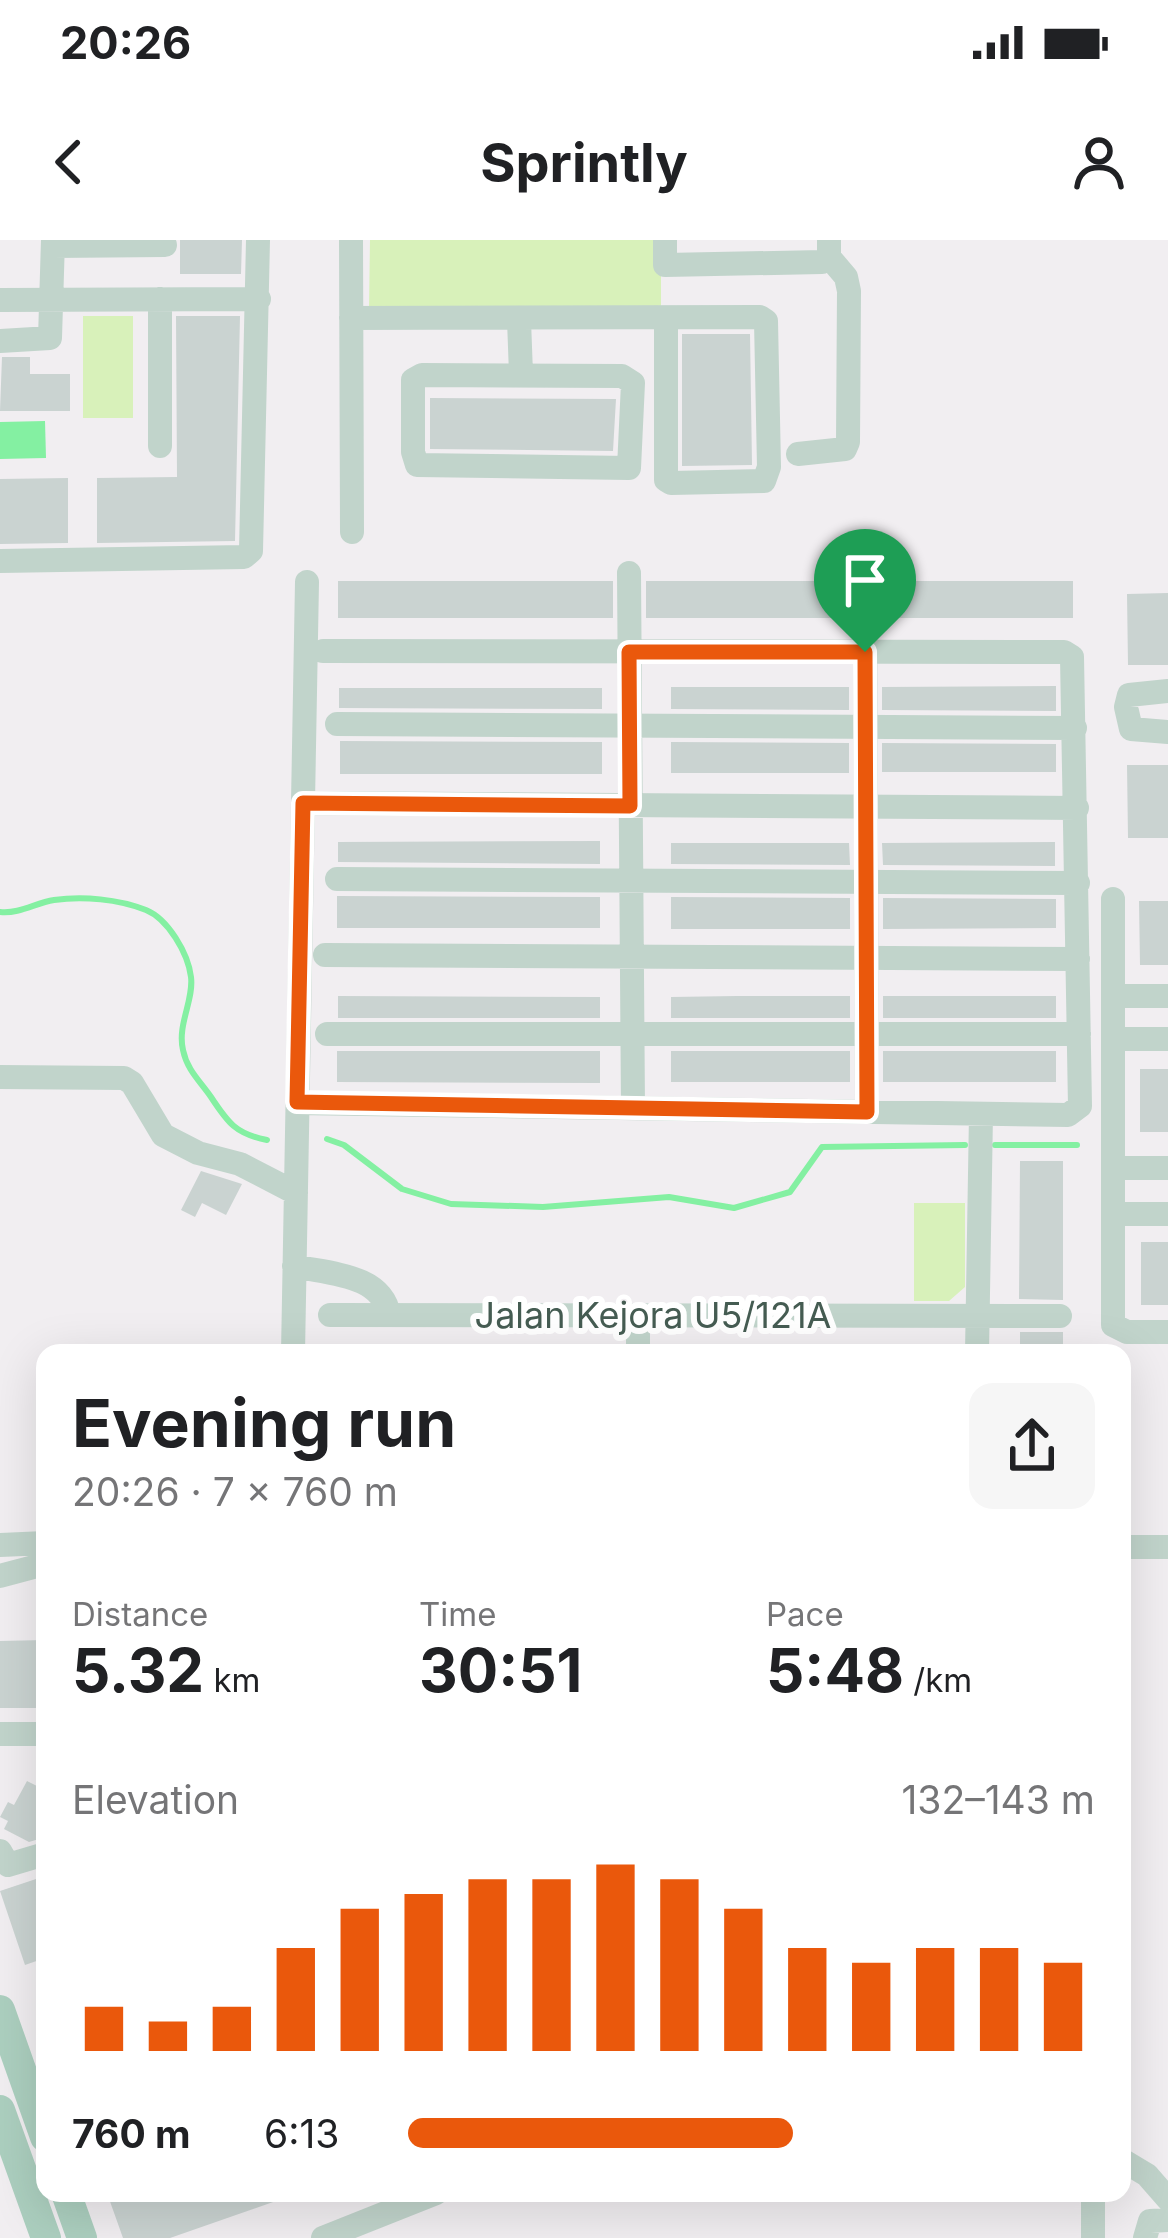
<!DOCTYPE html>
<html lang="en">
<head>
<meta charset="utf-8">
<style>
  :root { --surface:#fff; --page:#f6f6f6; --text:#202124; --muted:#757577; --accent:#ea580c }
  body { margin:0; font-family:Inter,sans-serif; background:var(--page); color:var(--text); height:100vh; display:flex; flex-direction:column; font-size:45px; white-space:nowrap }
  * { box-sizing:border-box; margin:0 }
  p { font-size:39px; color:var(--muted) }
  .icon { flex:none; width:66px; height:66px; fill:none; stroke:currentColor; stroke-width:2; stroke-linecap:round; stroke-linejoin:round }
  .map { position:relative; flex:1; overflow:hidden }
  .details { position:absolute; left:36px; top:1104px; width:1095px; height:858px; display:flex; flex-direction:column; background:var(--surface); border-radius:24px; box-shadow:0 12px 48px #0002 }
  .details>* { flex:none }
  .pin { position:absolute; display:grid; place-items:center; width:102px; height:102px; color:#fff; margin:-123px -51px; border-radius:50% 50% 50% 0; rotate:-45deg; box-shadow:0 0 12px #0007 }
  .pin .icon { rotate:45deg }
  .round { display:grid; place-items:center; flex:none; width:126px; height:126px; border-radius:24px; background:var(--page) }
  .head { display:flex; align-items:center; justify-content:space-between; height:204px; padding:0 36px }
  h1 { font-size:66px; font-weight:700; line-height:90px }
  .metrics { display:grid; grid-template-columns:repeat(3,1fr); gap:18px; height:204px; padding:12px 36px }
  .metrics div { display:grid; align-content:center }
  .metrics b { font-size:60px; font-weight:700 }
  .metrics small { font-size:33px; font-weight:400 }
  .metrics p { font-size:33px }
  .chart { height:336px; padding:24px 36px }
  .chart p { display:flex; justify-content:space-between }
  .chart svg { width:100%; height:216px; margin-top:12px; stroke:var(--accent); stroke-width:6 }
  ul { padding:0 36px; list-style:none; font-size:39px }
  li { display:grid; grid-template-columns:192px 144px 1fr; align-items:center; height:90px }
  li i { height:30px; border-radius:15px; background:var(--accent) }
  .status { display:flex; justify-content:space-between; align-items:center; height:84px; padding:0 60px; background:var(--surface); direction:ltr }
  .status svg { height:33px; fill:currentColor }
  header { display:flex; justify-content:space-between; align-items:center; height:156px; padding:0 36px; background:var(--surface); font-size:54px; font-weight:700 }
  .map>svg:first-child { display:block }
</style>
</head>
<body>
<div class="status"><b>20:26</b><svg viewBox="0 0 49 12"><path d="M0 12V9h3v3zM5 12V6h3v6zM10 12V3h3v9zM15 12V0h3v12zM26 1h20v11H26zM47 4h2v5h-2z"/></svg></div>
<header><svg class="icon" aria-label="back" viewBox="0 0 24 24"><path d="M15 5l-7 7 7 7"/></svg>Sprintly<svg class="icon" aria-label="person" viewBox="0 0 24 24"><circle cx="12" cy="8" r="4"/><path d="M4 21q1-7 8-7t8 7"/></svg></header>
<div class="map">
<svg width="1168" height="1998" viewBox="0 0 1168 1998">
  <rect width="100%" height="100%" fill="#f1eef1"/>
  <path fill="#d8f1ba" d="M370 0H661V72L369 71Z
    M83 76H133V178H83Z
    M914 963H965V1047L949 1061H914Z"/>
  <path fill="#84f0a2" d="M45 181 46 218 0 219V182Z"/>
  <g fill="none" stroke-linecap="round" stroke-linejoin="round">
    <path stroke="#84f0a2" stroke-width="6" d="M0 672C20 674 35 663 54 660 83 656 118 659 146 670 168 679 188 713 191 737 194 760 177 785 183 810 187 830 200 841 211 857 228 883 236 894 267 900
      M327 899 344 905 402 949 451 964 543 967 669 957 734 968 790 952 822 907 965 905
      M995 905H1077"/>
  </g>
  <path fill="#cad3d1" d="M180 0H242L241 34H180Z
    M176 76H240L235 301 97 303V238L177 237Z
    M682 94H750L752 225 682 226Z
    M2 117H30V134H70V171H0Z
    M430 158 616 159 613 211 430 209Z
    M68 238V303L0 304V239Z
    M338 341H613V378H338Z
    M646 341H849V378H646Z
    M882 341H1073V378H882Z
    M1168 353V425H1128L1127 354Z
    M1056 446V471L882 470V447Z
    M671 447H849V470L671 469Z
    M339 448H602V469L339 468Z
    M340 501 602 502V534H340Z
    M671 502 849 503V533H671Z
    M882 503 1056 504V532H882Z
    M1127 525H1168V598H1128Z
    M600 601V624L338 622V602Z
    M1055 602V626L883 625 882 603Z
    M671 603H849L850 625 671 624Z
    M337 656 600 657V688H337Z
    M671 657 850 658V689H671Z
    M883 658 1056 659V688L883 689Z
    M1139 661H1168V725H1140Z
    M338 756 600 757V778H338Z
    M737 756H850V778H671V757Z
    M883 756H1056V778H883Z
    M337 811H600V843L337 842Z
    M671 811H850V842H671Z
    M883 811H1056V842H883Z
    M1140 829H1168V892H1140Z
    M1020 921H1063V1060L1019 1059Z
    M201 931 242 944 226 975 202 963 195 977 181 970Z
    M1141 1002H1168V1065H1141Z
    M1020 1092H1063V1113H1020Z
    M45 1400V1468H0V1401Z
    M27 1541 45 1550V1587L39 1599 29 1602 4 1589 8 1581 0 1577 8 1562 14 1565Z
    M45 1636V1718L25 1725 0 1651Z
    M107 1953H292L293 1955 170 1998H123Z"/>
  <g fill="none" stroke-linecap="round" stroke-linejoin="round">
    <path stroke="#c1d4cb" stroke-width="24" d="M351 0 352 292
      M665 0V25L822 22 829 17V0
      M53 6 165 5
      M0 60 259 59
      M351 78 760 77 766 81 769 227 764 241 671 243 666 240V80
      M519 80 521 134
      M0 101 50 98 53 0
      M422 135 622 136 633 143 629 228 417 225 413 212V140Z
      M160 206V59
      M798 214 845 209 848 202 849 51 846 37 829 17
      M0 321 244 317 251 311 258 0
      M629 333 633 868
      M865 339 867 872
      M1168 451 1129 455 1126 467 1131 489 1168 492
      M337 484 1075 488
      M303 563 1077 568
      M337 639 1078 643
      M1113 659V1085L1127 1092H1168
      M325 715 1078 719
      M1113 756H1168
      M327 794H1079
      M1113 799H1168
      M0 837 124 838 132 843 163 895 198 913 240 924 296 953
      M297 863 1068 875 1080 866 1072 417 1064 412 323 411
      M1113 928H1168
      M1113 974H1168
      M294 1026C329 1034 382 1034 389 1075
      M330 1075 1060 1076
      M638 1075V1113
      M293 1113 307 342
      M977 1113 981 874
      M0 1305 45 1303
      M1122 1307H1168
      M0 1336 45 1324
      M0 1494H45
      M0 1611 8 1625 45 1614
      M1122 1920 1147 1935 1168 1959
      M323 1998 436 1953
      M1093 1998V1953
      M1145 1998 1150 1981 1168 1980"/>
    <path stroke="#accfbf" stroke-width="30" d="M0 1770 45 1897
      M0 1870 46 1998
      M66 1953 82 1998"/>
  </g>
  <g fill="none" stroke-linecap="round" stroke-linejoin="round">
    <defs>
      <path id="route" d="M629 412H865L867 872 297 862 303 563 630 566Z"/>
    </defs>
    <use href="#route" stroke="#fff" stroke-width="24"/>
    <use href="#route" stroke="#ea580c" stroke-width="15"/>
  </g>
  <g text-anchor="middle" stroke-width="12" stroke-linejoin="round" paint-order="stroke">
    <g font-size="36" fill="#455c52" stroke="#fff">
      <text x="653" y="1088">Jalan Kejora U5/121A</text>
    </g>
  </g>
</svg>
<div class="pin" style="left:865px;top:412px;background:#1e9e55"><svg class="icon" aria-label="arrive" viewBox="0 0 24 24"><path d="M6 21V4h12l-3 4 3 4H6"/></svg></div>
<section class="details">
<div class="head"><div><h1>Evening run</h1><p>20:26 · 7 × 760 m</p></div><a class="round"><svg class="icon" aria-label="share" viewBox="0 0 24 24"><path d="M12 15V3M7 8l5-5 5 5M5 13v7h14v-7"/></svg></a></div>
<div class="metrics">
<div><p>Distance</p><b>5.32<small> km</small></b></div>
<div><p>Time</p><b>30:51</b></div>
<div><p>Pace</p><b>5:48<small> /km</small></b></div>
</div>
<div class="chart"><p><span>Elevation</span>132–143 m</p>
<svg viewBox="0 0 160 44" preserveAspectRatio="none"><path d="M5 44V35M15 44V38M25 44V35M35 44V23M45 44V15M55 44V12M65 44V9M75 44V9M85 44V6M95 44V9M105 44V15M115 44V23M125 44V26M135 44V23M145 44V23M155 44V26"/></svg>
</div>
<ul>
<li><b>760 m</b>6:13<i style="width:56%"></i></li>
</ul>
</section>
</div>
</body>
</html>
